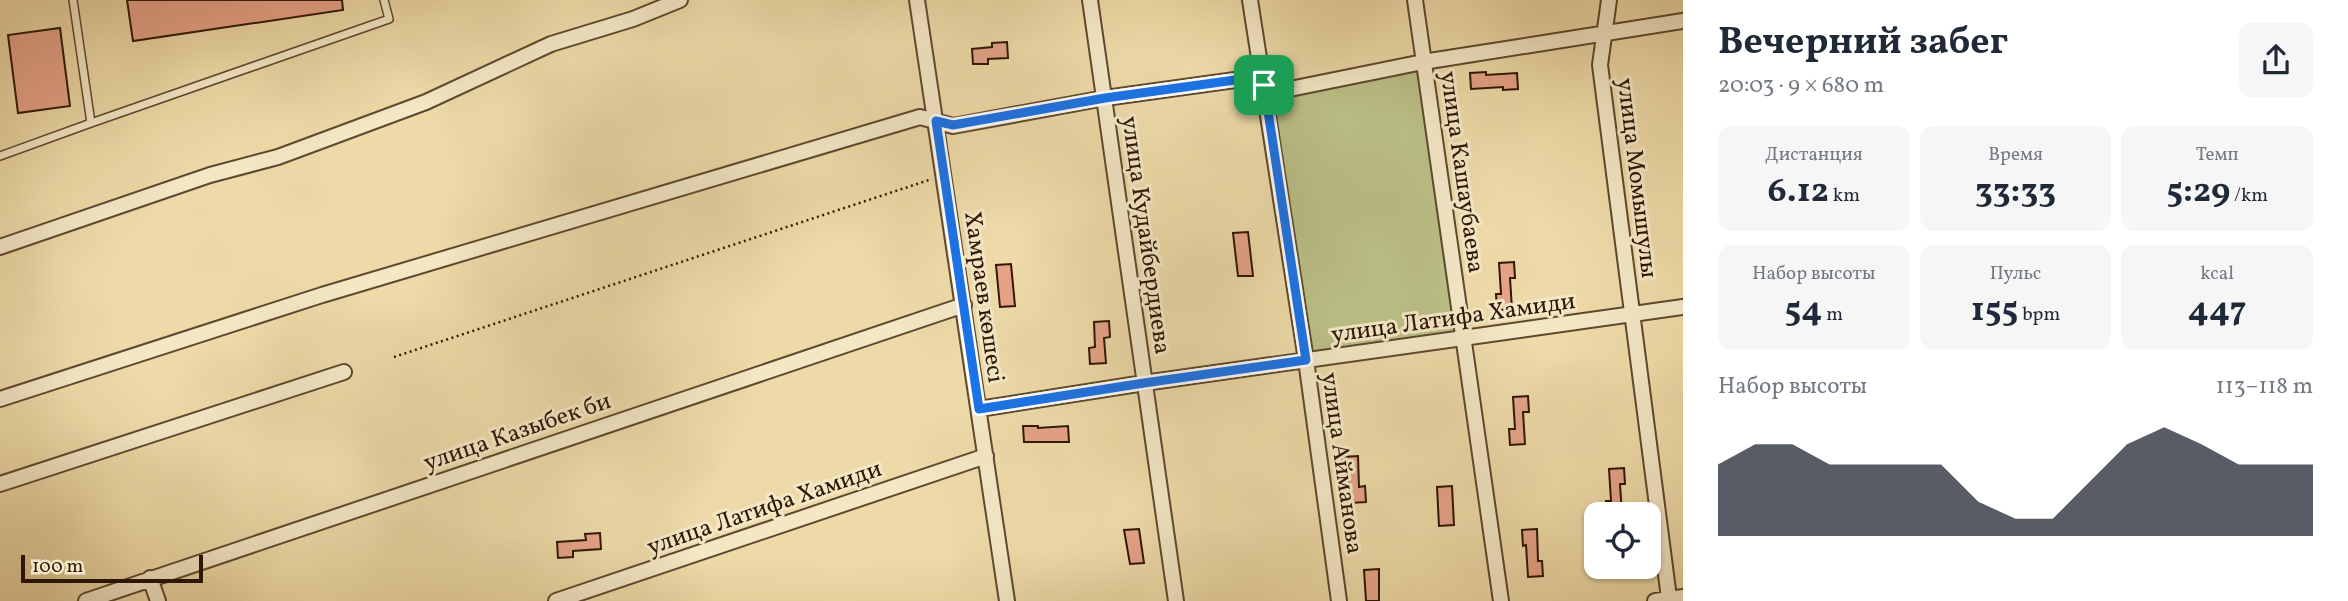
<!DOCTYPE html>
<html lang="ru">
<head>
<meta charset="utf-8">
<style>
  :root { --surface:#fff; --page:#f6f6f7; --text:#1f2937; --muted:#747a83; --accent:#111827 }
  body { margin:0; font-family:Vollkorn,serif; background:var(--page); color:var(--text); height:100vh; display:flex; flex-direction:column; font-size:26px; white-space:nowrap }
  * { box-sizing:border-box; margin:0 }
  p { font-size:23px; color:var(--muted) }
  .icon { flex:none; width:38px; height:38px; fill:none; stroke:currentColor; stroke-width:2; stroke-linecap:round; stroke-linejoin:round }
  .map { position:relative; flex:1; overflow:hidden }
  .panel { display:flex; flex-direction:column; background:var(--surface); width:665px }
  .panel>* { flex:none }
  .controls { position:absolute; left:1584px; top:502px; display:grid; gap:14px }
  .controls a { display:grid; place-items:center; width:77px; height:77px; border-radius:14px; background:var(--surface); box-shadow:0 2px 5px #0004; font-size:35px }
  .scale { position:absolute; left:21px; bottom:18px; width:182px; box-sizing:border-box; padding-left:7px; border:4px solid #2e1705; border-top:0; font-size:19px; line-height:24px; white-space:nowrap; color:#2e1705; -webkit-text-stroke:5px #f3e7c6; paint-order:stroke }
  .pin { position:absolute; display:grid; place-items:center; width:60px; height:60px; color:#fff; margin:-30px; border-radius:14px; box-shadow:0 4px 10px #0006 }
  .round { display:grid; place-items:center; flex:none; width:74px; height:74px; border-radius:14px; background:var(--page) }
  .summary { display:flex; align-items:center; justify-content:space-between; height:119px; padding:0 35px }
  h1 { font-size:38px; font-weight:700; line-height:52px }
  .figures { display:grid; grid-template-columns:repeat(3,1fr); gap:10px; height:119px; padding:7px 35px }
  .figures div { display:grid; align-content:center; border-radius:14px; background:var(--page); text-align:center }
  .figures b { font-size:35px; font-weight:700 }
  .figures small { font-size:19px; font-weight:400 }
  .figures p { font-size:19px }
  .chart { height:196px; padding:14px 35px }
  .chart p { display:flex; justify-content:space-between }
  .chart svg { width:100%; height:126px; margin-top:7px; fill:var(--accent); opacity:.7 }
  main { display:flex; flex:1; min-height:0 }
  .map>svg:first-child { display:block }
</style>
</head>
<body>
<main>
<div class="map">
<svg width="1683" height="601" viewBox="0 0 1683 601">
  <rect width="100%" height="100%" fill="#eddaa8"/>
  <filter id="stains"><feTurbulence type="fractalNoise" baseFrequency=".00286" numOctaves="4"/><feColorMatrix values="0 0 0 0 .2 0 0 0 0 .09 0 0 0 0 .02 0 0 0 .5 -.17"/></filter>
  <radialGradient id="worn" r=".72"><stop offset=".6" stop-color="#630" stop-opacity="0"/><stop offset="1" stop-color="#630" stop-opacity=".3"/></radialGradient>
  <path fill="#babf86" stroke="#746b46" stroke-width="2" d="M1423 62 1464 339 1306 360 1263 85 1285 90Z"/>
  <path fill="#e6a388" stroke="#2e1705" stroke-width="2" d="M127 0H342L343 10 133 41Z
    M60 28 70 106 18 113 8 35Z
    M1007 42 1008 58 988 59V64H973L972 49 992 47V43Z
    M1486 72V75L1517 73 1518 89 1503 90V87L1471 89 1470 73Z
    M1248 232 1253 276H1238L1233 233Z
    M1514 262 1515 278H1510L1512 309 1497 310 1496 294H1501L1499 263Z
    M1011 264 1015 306 1000 307 996 265Z
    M1109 321 1110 337 1104 338 1106 363 1090 364 1089 348 1095 347 1094 322Z
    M1528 396 1529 412H1523L1525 444 1510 445 1509 429H1515L1513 397Z
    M1023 426H1038V428L1068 426 1069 442H1024Z
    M1358 456 1359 487 1365 486 1366 502 1350 503 1348 472 1343 473 1342 457Z
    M1624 468 1625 484H1620L1622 514H1606V501H1611L1609 469Z
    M1452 486 1454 525 1439 526 1437 487Z
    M1139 529 1144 563 1130 564 1124 530Z
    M1537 529 1538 561H1542L1543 576 1528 577 1526 545 1523 546 1522 530Z
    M600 533 601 549 573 551V557L558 558 557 542 586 540 585 534Z
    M1379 569V601H1366L1364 570Z"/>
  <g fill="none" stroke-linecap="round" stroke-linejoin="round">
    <defs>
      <path id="lane" d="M91 123 389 19 384 0
        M0 156 91 123 73 0"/>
      <path id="street" d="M917 0 1007 601
        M1090 0 1176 601
        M1250 0 1306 360 1339 601
        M1415 0 1501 601
        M1609 0 1600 65 1669 598
        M0 247 210 175 278 157 426 102 551 44 633 19 680 0
        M0 399 322 295 920 117 953 126 1105 98 1235 80 1285 90 1423 62 1683 21
        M979 409 1144 383 1683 307
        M0 484 344 372
        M150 578 158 601
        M86 601 964 305
        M556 601 986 456
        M1655 601 1683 597"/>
    </defs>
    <use href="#lane" stroke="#5e482e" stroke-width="10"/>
    <use href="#street" stroke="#5e482e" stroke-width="18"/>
    <path stroke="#2e1705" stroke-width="2.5" stroke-dasharray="2 3.5" stroke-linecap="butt" d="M394 357 932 179"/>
    <use href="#lane" stroke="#f3e7c6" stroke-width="7"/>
    <use href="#street" stroke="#f3e7c6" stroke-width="14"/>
  </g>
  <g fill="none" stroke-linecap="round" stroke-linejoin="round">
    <defs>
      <path id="route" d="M1235 80 1264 85 1306 360 1144 383 979 409 936 121 953 125 1105 98Z"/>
    </defs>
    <use href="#route" stroke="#fff" stroke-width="14"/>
    <use href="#route" stroke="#1a73e8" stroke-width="9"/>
  </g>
  <g text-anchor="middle" stroke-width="6" stroke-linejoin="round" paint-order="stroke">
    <g font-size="24" fill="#2e1705" stroke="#f3e7c6">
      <text transform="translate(1463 172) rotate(82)" y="8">улица Кашаубаева</text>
      <text transform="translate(1638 178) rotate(83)" y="8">улица Момышулы</text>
      <text transform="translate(1147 235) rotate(82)" y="8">улица Кудайбердиева</text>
      <text transform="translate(985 297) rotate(82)" y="8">Хамраев көшесі</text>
      <text transform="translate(1453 317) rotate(-8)" y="8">улица Латифа Хамиди</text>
      <text transform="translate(517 431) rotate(-19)" y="8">улица Казыбек би</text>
      <text transform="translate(1343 463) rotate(82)" y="8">улица Айманова</text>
      <text transform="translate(764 507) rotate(-19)" y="8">улица Латифа Хамиди</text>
    </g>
  </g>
  <rect width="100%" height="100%" filter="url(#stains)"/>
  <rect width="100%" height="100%" fill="url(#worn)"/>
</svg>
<div class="controls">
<a><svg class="icon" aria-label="locate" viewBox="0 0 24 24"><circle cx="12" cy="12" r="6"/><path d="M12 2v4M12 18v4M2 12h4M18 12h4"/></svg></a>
</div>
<div class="scale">100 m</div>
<div class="pin" style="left:1264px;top:85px;background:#1e9e55"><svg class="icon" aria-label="arrive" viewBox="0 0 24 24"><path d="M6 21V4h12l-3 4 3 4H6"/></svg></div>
</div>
<section class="panel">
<div class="summary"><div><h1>Вечерний забег</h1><p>20:03 · 9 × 680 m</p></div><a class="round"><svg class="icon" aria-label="share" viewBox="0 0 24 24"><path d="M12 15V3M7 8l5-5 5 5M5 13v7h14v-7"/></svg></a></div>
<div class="figures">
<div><p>Дистанция</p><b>6.12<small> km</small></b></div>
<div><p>Время</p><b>33:33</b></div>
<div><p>Темп</p><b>5:29<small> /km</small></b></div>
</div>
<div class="figures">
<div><p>Набор высоты</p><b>54<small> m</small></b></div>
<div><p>Пульс</p><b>155<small> bpm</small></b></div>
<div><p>kcal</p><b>447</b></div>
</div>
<div class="chart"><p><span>Набор высоты</span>113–118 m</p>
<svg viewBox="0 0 160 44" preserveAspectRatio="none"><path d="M0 44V19L10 12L20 12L30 19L40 19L50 19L60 19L70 32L80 38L90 38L100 25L110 12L120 6L130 12L140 19L150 19L160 19V44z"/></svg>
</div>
</section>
</main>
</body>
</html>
